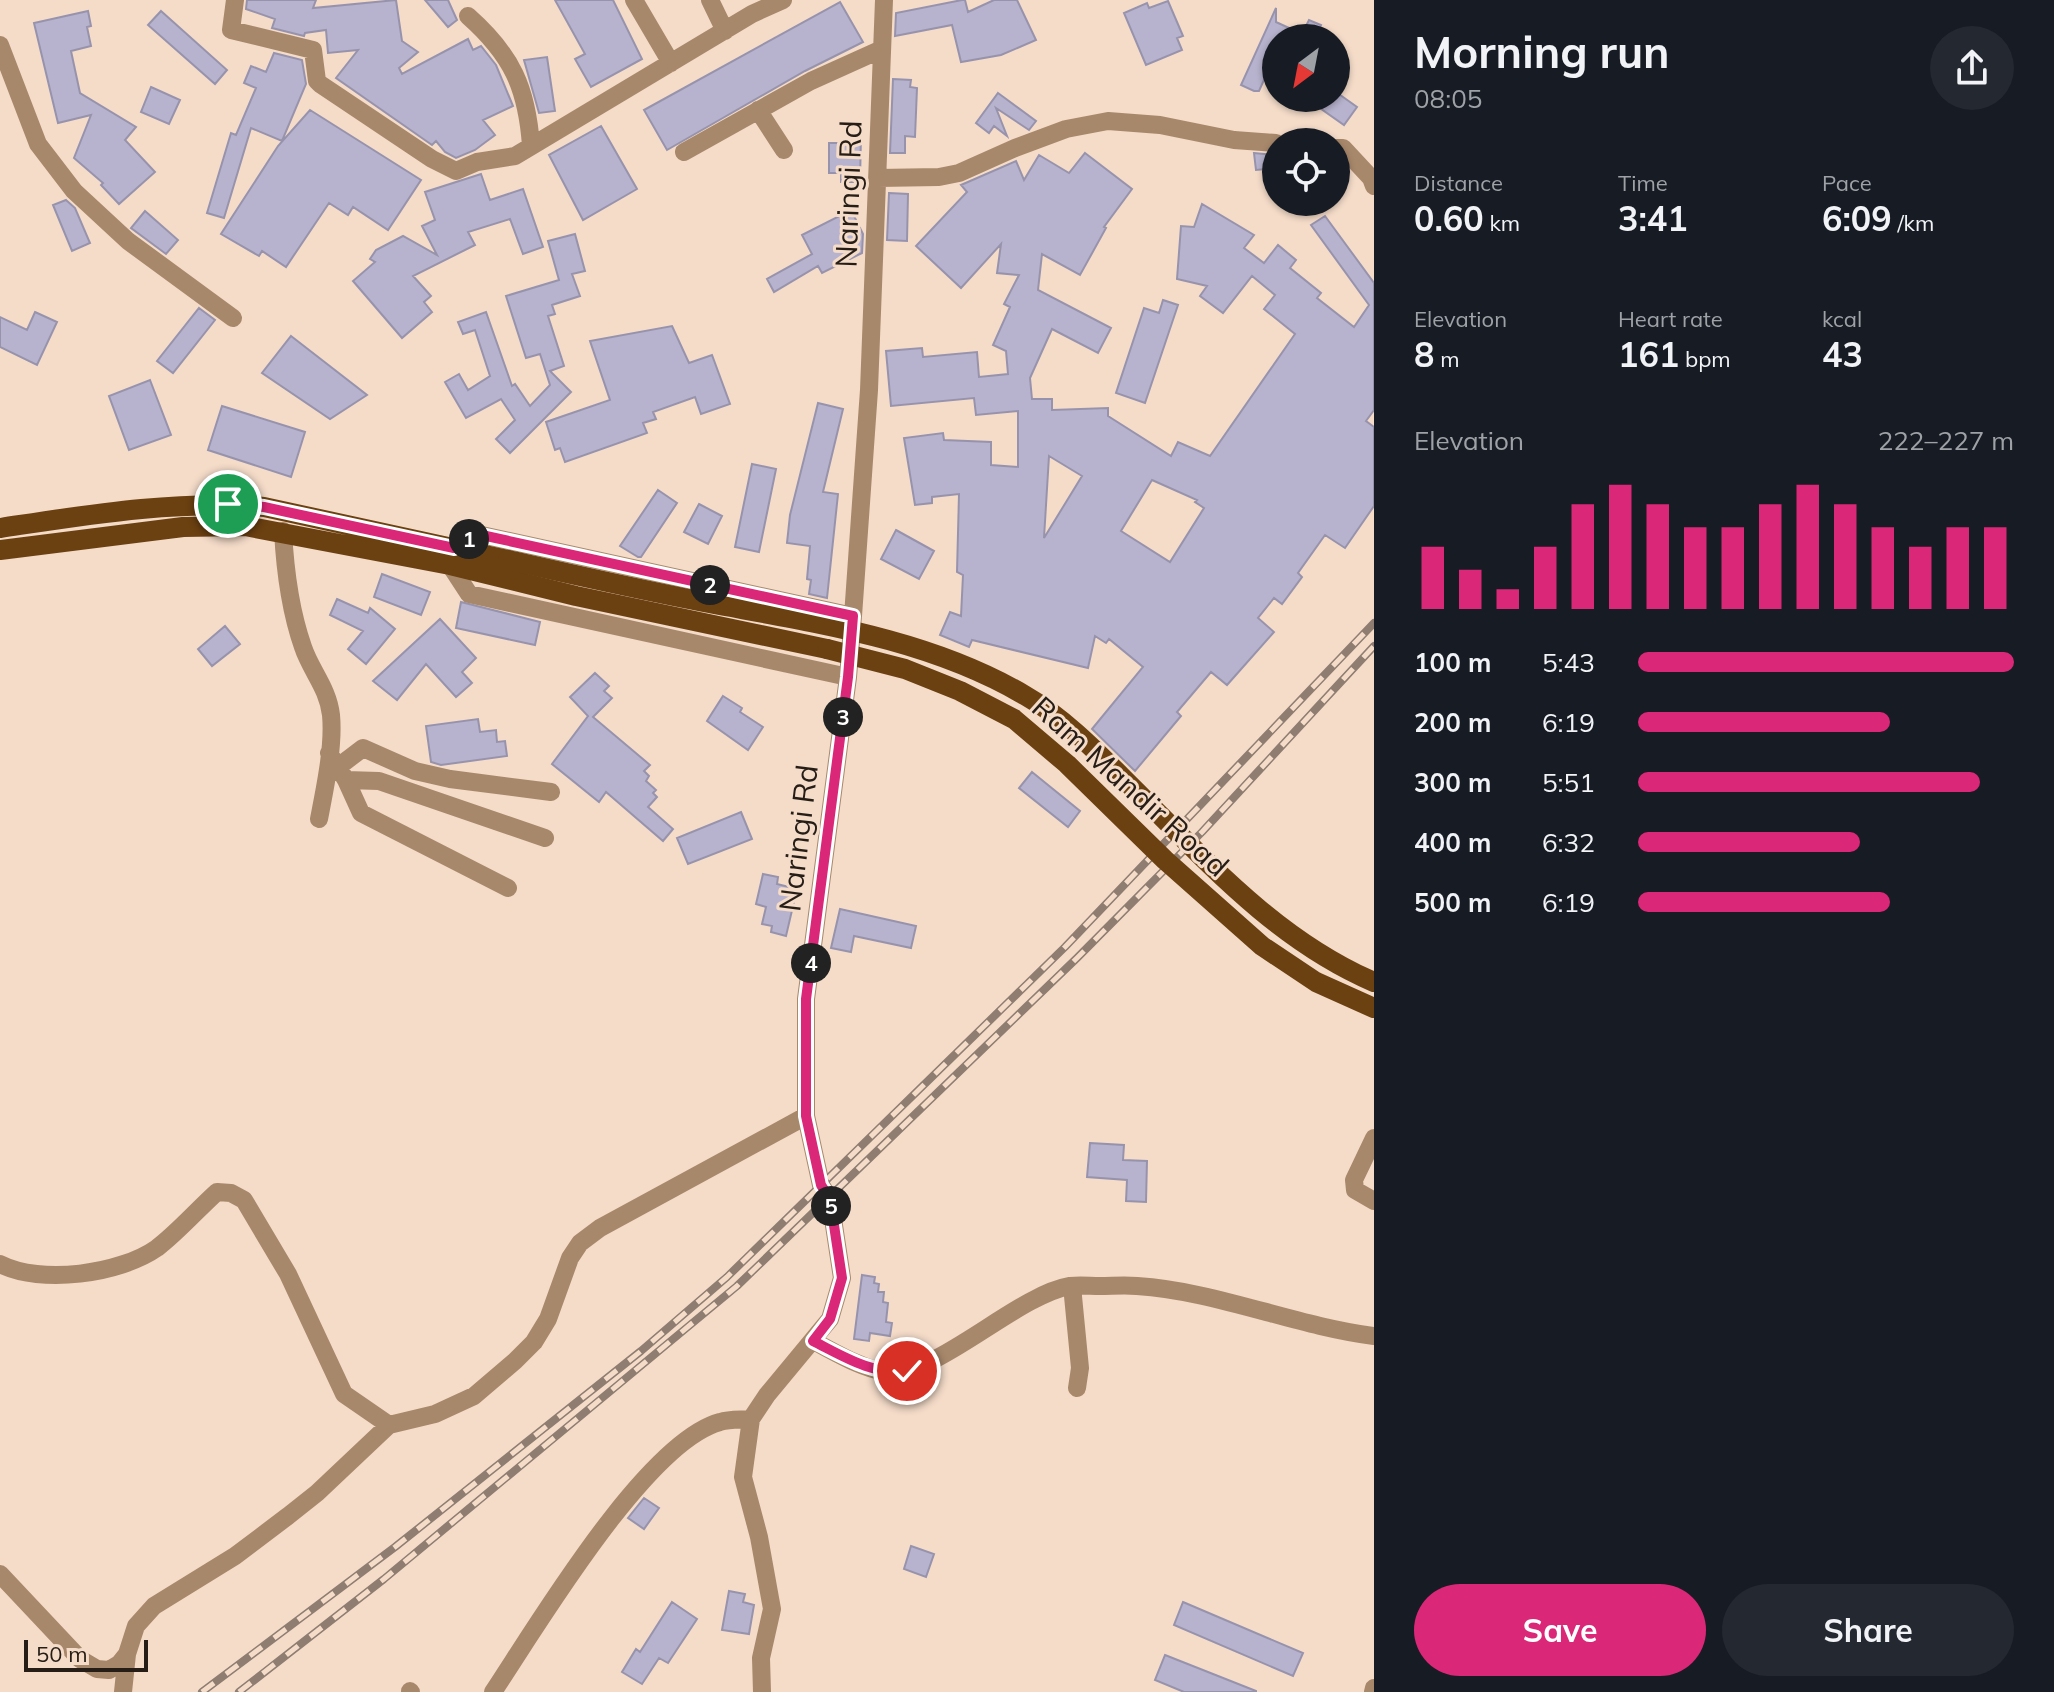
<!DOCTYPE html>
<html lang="en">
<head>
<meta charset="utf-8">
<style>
  :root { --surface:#171b24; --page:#242831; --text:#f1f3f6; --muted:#9ea1a6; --accent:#db2777 }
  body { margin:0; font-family:Mulish,sans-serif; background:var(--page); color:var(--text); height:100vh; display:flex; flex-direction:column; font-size:30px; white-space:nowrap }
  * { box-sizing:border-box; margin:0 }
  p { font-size:26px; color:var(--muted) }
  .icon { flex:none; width:44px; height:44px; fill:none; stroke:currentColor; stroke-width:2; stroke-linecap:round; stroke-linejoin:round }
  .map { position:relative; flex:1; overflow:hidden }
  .panel { display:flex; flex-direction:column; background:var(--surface); width:680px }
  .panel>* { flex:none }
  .needle { width:52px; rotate:212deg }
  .fabs { position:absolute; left:1262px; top:24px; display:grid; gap:16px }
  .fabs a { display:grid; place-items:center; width:88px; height:88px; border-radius:50%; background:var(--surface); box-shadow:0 2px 6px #0004; font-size:40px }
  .scale { position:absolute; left:24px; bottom:20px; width:124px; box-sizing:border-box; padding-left:8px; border:4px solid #261d16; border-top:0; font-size:22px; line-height:28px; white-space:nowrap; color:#261d16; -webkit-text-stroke:6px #f5dcc9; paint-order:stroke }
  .pin { position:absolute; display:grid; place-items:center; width:68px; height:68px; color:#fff; margin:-34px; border:4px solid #fff; border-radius:50%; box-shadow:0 2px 8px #0007 }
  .km { position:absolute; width:40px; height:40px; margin:-20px; border-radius:50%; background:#222; color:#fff; font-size:22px; line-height:40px; text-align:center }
  .round { display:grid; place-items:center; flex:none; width:84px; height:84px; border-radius:42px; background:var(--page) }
  .headline { display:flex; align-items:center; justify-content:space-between; height:136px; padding:0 40px }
  h1 { font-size:44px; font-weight:700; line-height:60px }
  .metrics { display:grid; grid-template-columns:repeat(3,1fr); gap:12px; height:136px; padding:8px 40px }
  .metrics div { display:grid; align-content:center }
  .metrics b { font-size:34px; font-weight:700 }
  .metrics small { font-size:22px; font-weight:400 }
  .metrics p { font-size:22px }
  .chart { height:224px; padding:16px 40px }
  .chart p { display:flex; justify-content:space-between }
  .chart svg { width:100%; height:144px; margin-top:8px; stroke:var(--accent); stroke-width:6 }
  .button { display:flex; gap:16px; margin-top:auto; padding:16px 40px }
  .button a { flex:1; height:92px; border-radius:48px; background:var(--accent); color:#fff; font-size:32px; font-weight:700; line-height:92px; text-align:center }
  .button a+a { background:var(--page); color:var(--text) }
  ul { padding:0 40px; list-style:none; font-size:26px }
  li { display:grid; grid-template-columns:128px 96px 1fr; align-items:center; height:60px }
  li i { height:20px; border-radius:10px; background:var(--accent) }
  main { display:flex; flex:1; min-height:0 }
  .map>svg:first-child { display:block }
</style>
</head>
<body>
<main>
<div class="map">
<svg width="1374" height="1692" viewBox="0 0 1374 1692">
  <rect width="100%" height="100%" fill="#f5dcc9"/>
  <path fill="#b7b2cd" stroke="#9893ad" stroke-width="2" fill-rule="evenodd" d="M247 0H316L313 8 396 0 402 41 418 52 399 68 402 74 468 39 473 50 481 46 496 65 513 106 483 120 495 135 475 150 456 158 445 152 436 141 432 145 336 78 358 50 328 53 326 30 305 33 304 36 272 28 275 19 246 9Z
    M425 0H448L457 20 448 27Z
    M555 0H613L642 59 591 87 575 59 585 54Z
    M962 0H965L968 12 994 0H1017L1036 40 1001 55 961 62 952 25 895 36 896 13Z
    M1168 1 1183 36 1177 38 1182 50 1146 65 1124 13 1147 3 1149 8Z
    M840 2 863 42 805 71 667 150 644 110Z
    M1276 8V22L1302 34 1309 20 1321 25 1315 38H1276V53L1259 91H1254L1241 85Z
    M88 11 91 26 87 27 91 46 71 51 80 93 136 127 125 140 155 172 119 204 101 185 103 183 74 158 91 115 58 123 34 23Z
    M161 11 227 70 215 84 148 25Z
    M274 53 302 60 306 84 282 141 251 128 224 218 207 213 231 133 236 135 256 88 244 83 251 66 266 72Z
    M547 57 555 111 539 113 524 60Z
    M893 79 911 80 910 87 917 88 915 137 905 136V153H890Z
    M151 87 180 100 169 124 141 112Z
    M1336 92 1357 107 1344 125 1317 106 1323 98H1336Z
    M998 93 1036 121 1029 130 996 108 1007 136 994 126 989 133 976 123Z
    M310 110 421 180 388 230 353 207 348 215 329 203 286 267 262 251 259 256 221 234 278 146Z
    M601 126 637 189 583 220 549 155Z
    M848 135H861L860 182H841V173H829V143H848Z
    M1085 153 1132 189 1104 227 1106 228 1080 275 1042 254 1038 290 1111 328 1098 353 1052 329 1030 378 1032 399H1052V410L1108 408V416L1171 456 1178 442 1210 456 1295 334 1264 309 1275 295 1252 276 1223 313 1200 296 1207 286 1177 279 1181 226 1194 227 1202 204 1254 235 1244 248 1264 263 1278 245 1296 260 1290 268 1321 293 1317 298 1354 327 1369 305 1311 225 1325 216 1374 283V410L1366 421 1374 427V506L1345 548 1325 535 1298 573 1302 577 1282 604 1274 598 1258 618 1274 632 1227 685 1211 672 1177 712 1181 716 1135 771 1092 729 1143 667 1109 639 1106 643 1095 636 1088 668 972 640 969 647 940 635 950 612 961 616 963 575 957 572 959 494 932 497V503L915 505 904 438 943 433 944 440 991 442V465L1018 467V411L976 415 974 398 891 406 886 351 922 348 923 357 977 352 979 377 1008 374 1006 351 993 345 1010 307 1004 304 1019 275 997 273 1001 244 961 288 916 246 967 192 961 185 1016 161 1024 180 1039 155 1069 173ZM1049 456 1082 476 1044 538ZM1152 480 1197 500 1195 502 1204 508 1170 562 1121 531Z
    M1254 153 1276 155V168L1256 170Z
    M481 174 490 200 523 189 543 247 523 254 510 219 468 232 475 245 413 276 431 296 424 302 432 312 402 338 353 281 375 262 370 259 376 250 403 236 437 255 422 226 435 220 425 192Z
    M889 193 908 194 907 241 887 240Z
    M66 200 75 208 90 243 72 251 53 205Z
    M851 210 863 234 862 253 822 273 818 266 774 292 767 279 812 254 802 235Z
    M145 211 178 240 166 254 131 228Z
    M575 234 585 271 572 274 580 296 552 305 555 314 548 316 564 366 550 371 571 392 510 453 496 439 515 420 501 399 466 418 445 382 459 374 468 390 490 376 475 330 463 334 458 322 486 312 512 386 515 384 530 406 550 385 540 354 526 358 506 296 559 280 548 241Z
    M1163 300 1178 305 1145 403 1116 393 1144 308 1159 313Z
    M199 308 215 320 173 373 157 361Z
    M35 312 57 322 37 365 0 347V317L27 330Z
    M672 326 689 363 712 355 730 404 701 414 695 397 653 412 656 419 643 423 647 433 565 462 560 448 555 450 546 422 610 400 590 341Z
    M291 336 367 395 330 419 262 373Z
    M150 380 171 435 129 450 109 396Z
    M818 403 843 409 823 492 838 494 827 598 809 594 811 580 807 579 810 546 787 543 790 515Z
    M222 406 305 432 291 477 208 450Z
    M752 464 776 469 759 552 735 547Z
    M658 490 677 503 641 557H638L620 546Z
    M699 504 722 516 708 544 684 532Z
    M896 530 934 551 919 579 881 559Z
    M382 574 430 592 421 615 374 597Z
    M337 599 368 613 370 608 395 629 366 664 348 649 363 631 330 615Z
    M461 602 540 622 535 645 456 628Z
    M440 619 476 658 462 672 472 683 456 697 426 664 397 700 373 681Z
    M225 626 240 644 212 666 198 649Z
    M595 673 609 686 604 691 612 698 593 717 650 765 644 771 649 776 646 781 656 790 653 793 657 797 648 807 673 829 663 841 606 792 599 802 552 764 588 716 570 697Z
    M723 696 742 708 740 712 763 727 748 750 707 721Z
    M478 719 480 732 496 730 497 742 505 741 507 756 441 765 431 762 426 726Z
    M1032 772 1080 811 1068 827 1019 788Z
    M741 812 752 839 688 864 677 838Z
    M763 874 778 877 777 884 797 889 786 936 771 932 772 926 762 924 766 907 756 904Z
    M840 909 916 926 911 948 854 936 851 952 831 948Z
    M1090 1143 1124 1145 1123 1160 1147 1161 1146 1202 1126 1201 1127 1180 1087 1177Z
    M862 1275 875 1277 874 1283 879 1284 878 1292H884L883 1302 888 1303 886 1322 892 1323 890 1336 870 1333 869 1341 854 1339Z
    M644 1498 659 1508 644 1529 628 1518Z
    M911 1546 934 1554 926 1577 904 1569Z
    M729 1591 745 1594 743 1602 754 1605 749 1634 722 1630Z
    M672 1602 697 1619 668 1663 659 1658 642 1684 622 1672 636 1649 640 1652Z
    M1183 1602 1303 1653 1293 1676 1174 1625Z
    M1165 1655 1256 1691V1692H1184L1155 1680Z"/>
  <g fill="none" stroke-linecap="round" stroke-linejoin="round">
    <path stroke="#a8886b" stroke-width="18" d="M235 0 231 30 313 50 317 81 320 84 432 159 456 171 477 162 515 156 752 14 783 0
      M634 0 671 63
      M710 0 725 31
      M468 16C512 55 527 88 531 146
      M0 45 38 144 74 191 128 241 233 318
      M758 110 784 150
      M1336 148H1343L1371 178 1374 186
      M684 152 811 81 882 49
      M878 178 939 177 959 173 1015 148 1066 129 1108 121 1160 125 1234 140 1276 143
      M283 531C285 570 290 610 303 647 311 671 328 688 331 715 334 746 325 788 319 819
      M454 548 477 534 853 616
      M450 565 469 594 848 677
      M329 753 346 780 361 813 508 888
      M338 767 363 748 415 771 450 779 551 792
      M346 780 379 781 545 838
      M1374 1138 1354 1180 1355 1190 1374 1201
      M0 1264C41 1285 120 1274 157 1248 178 1232 197 1210 217 1192L231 1193 244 1200 288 1274 344 1394 389 1425
      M1072 1286 1080 1368 1077 1388
      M813 1341C835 1352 860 1368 885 1372 933 1380 1016 1295 1070 1286 1080 1285 1090 1286 1100 1286 1112 1286 1125 1285 1137 1286 1216 1291 1295 1326 1374 1336
      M0 1574 80 1659 97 1669 109 1670 119 1664 127 1654 136 1626 154 1606 235 1556 288 1516 317 1493 389 1425 435 1414 474 1396 515 1361 534 1342 548 1319 570 1258 580 1243 600 1228 806 1116
      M410 1691 411 1692
      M123 1692 127 1654
      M493 1692C537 1626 646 1442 720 1422 730 1419 741 1420 751 1419
      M762 1692 761 1658 772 1609 759 1537 743 1477 751 1419 767 1395 830 1319 842 1278 830 1199 821 1185 806 1116V999L848 677 853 616 869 390 884 0
      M1373 1692 1374 1688"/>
    <path stroke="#6c4111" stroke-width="20" d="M0 528C87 515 175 500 264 507L508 560
      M0 550 183 527 245 526 450 565 576 596 827 649"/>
    <defs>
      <path id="rail" d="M202 1692 395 1547 641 1351 727 1277 1065 947 1374 623
        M239 1692 384 1579 737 1286 1077 958 1202 832 1374 646"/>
    </defs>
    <use href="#rail" stroke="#8e7d70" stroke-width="8"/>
    <use href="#rail" stroke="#f5dcc9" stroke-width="5" stroke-dasharray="15" stroke-linecap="butt"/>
    <path stroke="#6c4111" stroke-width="20" d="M508 560C575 575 641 590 709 603 816 623 930 639 1026 696 1063 717 1097 752 1127 782 1203 857 1274 939 1374 982
      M827 649 905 669 960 691 1014 719 1067 764 1165 860 1262 946 1316 982 1374 1008"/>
  </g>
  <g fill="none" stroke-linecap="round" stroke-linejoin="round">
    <defs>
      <path id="route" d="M228 504 264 507 454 548 477 534 853 616 848 677 806 999V1116L821 1185 830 1199 842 1278 830 1319 813 1341C843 1356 872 1375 907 1371"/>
    </defs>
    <use href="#route" stroke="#fff" stroke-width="16"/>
    <use href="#route" stroke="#db2777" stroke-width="10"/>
  </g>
  <g text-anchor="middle" stroke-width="6" stroke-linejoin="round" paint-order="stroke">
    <g font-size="30" fill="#261d16" stroke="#f5dcc9">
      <text transform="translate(849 194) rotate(-88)" y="10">Naringi Rd</text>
      <text transform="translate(1130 787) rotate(42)" y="10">Ram Mandir Road</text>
      <text transform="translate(799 838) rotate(-83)" y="10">Naringi Rd</text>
    </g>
  </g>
</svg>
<div class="fabs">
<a><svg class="needle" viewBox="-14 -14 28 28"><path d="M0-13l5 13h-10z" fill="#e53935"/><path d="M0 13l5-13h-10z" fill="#9ea1a6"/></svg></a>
<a><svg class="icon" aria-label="locate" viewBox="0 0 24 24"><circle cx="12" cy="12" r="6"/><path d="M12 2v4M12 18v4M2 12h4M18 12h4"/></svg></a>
</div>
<div class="scale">50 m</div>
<div class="pin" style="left:228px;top:504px;background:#1e9e55"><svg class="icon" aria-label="arrive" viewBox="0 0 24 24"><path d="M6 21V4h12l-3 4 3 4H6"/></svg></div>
<div class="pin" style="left:907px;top:1371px;background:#d93025"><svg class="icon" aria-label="check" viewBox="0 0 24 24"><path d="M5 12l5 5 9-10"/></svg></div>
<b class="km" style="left:469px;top:539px">1</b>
<b class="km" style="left:710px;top:585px">2</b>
<b class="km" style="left:843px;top:717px">3</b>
<b class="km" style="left:811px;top:963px">4</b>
<b class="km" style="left:831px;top:1206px">5</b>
</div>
<section class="panel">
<div class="headline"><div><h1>Morning run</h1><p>08:05</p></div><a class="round"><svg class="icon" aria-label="share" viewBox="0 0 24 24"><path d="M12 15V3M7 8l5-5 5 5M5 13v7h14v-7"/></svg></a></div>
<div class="metrics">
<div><p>Distance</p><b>0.60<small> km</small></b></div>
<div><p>Time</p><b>3:41</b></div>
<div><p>Pace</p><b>6:09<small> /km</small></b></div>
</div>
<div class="metrics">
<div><p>Elevation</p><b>8<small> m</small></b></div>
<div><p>Heart rate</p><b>161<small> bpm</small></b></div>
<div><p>kcal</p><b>43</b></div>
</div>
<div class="chart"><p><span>Elevation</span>222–227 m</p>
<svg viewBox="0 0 160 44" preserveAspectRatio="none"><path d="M5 44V25M15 44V32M25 44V38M35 44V25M45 44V12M55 44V6M65 44V12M75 44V19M85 44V19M95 44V12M105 44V6M115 44V12M125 44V19M135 44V25M145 44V19M155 44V19"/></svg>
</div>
<ul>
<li><b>100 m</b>5:43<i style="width:100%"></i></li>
<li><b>200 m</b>6:19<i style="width:67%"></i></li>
<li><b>300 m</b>5:51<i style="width:91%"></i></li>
<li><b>400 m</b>6:32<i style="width:59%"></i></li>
<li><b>500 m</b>6:19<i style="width:67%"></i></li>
</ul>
<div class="button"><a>Save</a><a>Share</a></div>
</section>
</main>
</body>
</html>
